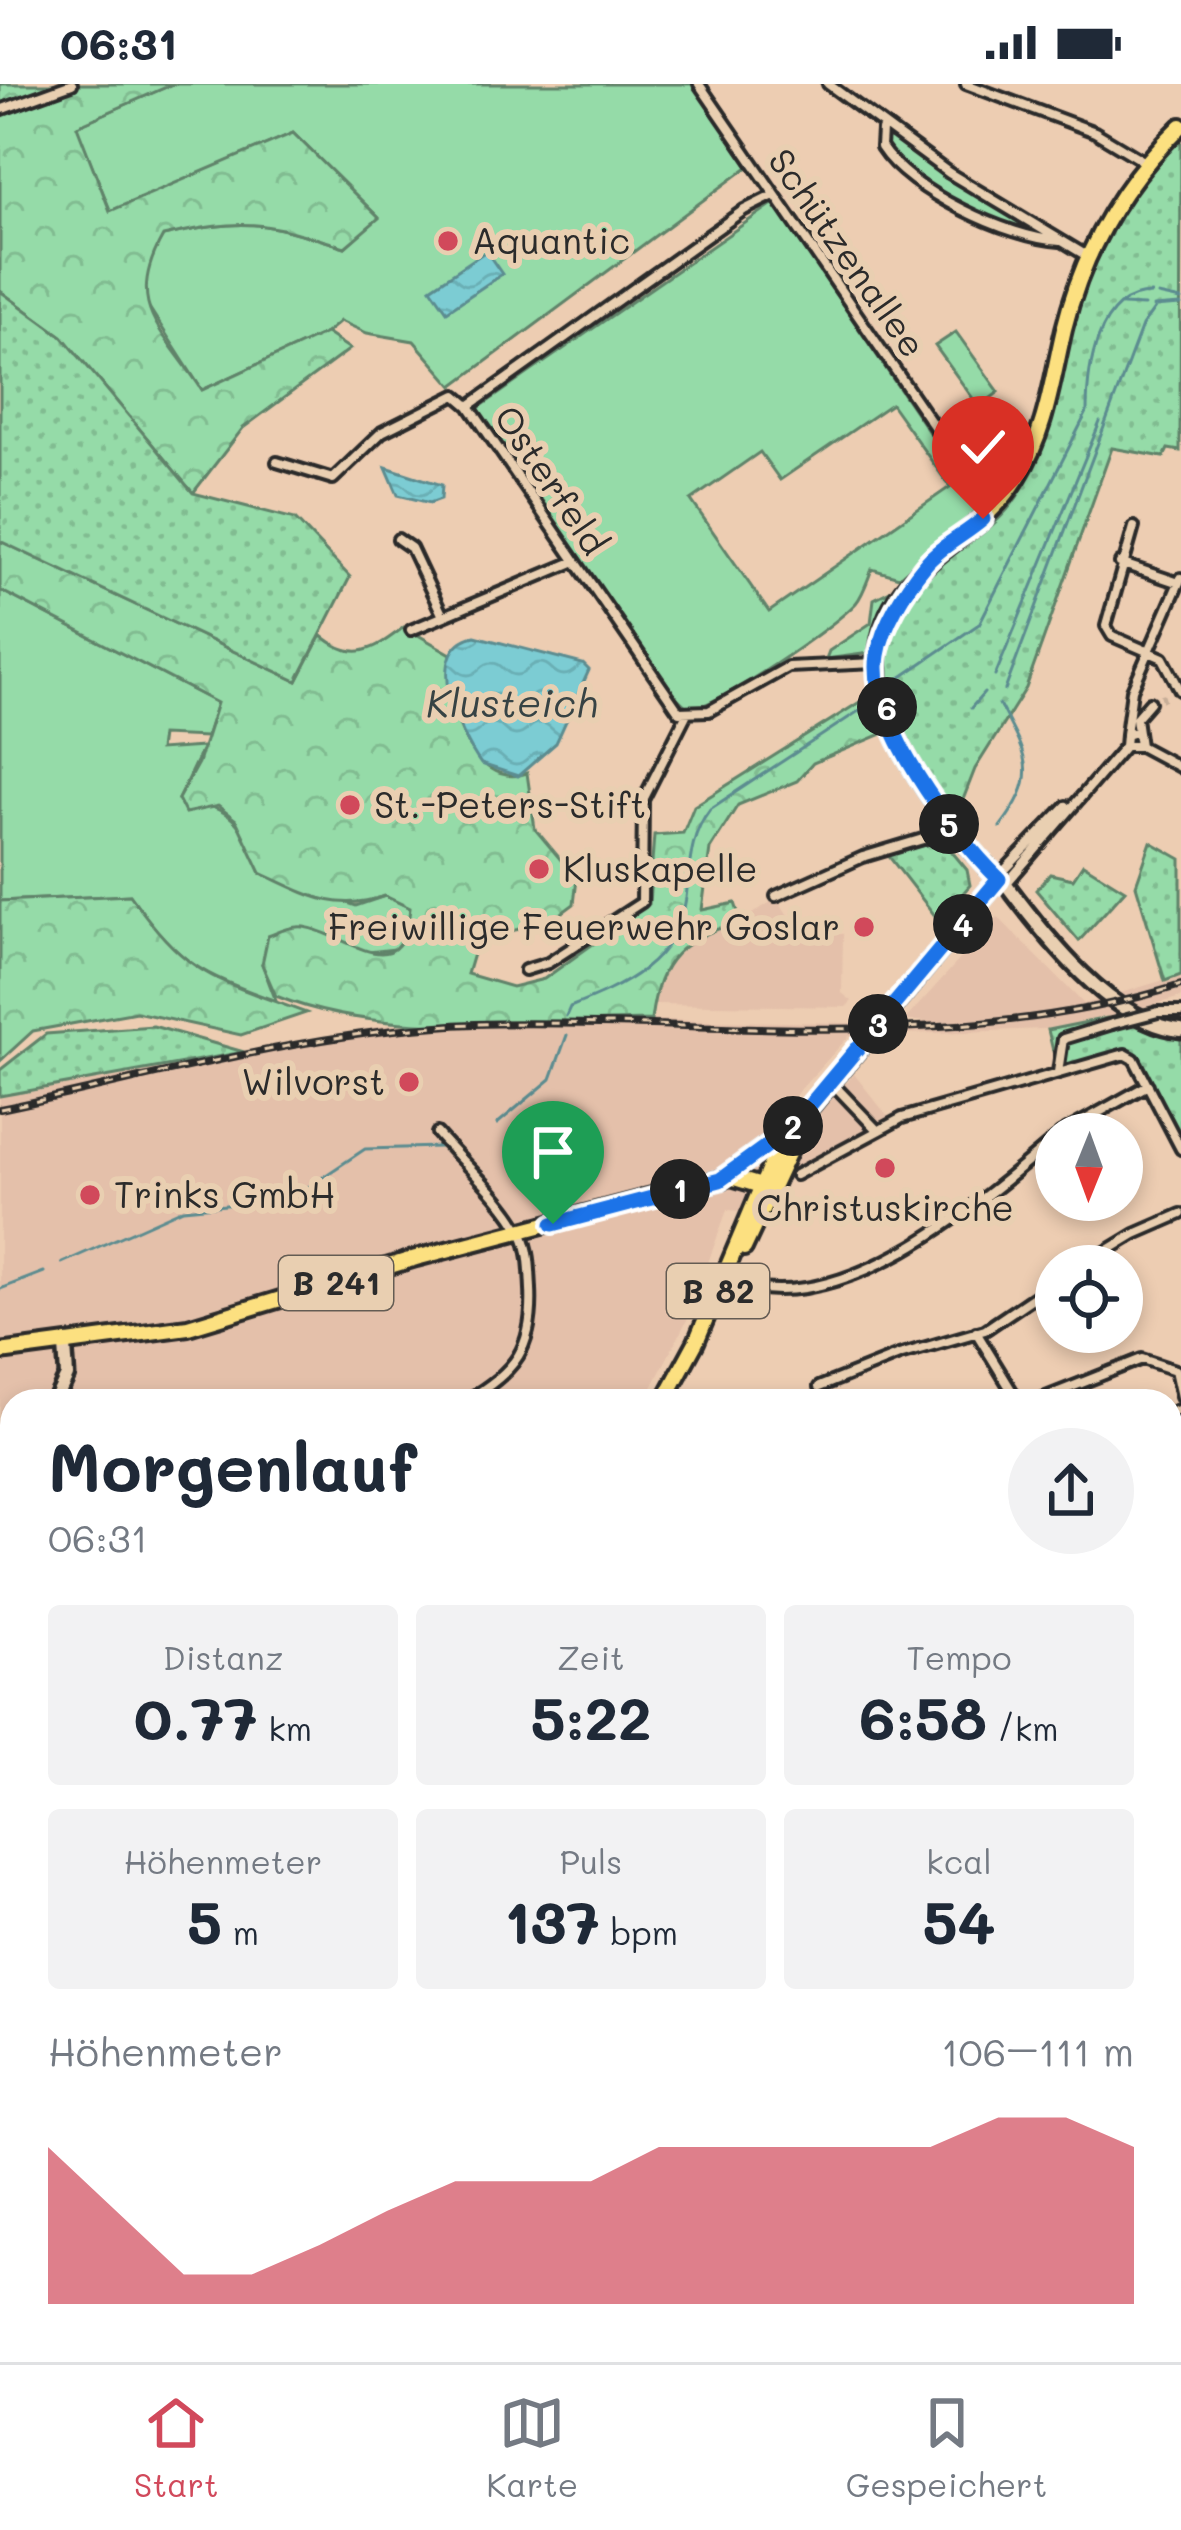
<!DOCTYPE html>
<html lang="de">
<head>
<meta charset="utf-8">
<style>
  :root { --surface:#fff; --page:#f2f2f3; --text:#1f2937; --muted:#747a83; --line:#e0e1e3; --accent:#d1495b }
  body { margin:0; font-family:Mali,sans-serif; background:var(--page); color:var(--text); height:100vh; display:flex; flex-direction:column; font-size:45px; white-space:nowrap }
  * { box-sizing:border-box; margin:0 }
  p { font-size:39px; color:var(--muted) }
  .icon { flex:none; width:66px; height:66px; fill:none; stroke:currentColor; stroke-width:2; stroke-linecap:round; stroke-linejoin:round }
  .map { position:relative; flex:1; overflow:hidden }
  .details { position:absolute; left:0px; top:1305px; width:1182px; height:975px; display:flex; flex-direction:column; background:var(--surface); border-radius:36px 36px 0 0; box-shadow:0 6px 18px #0003 }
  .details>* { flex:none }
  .needle { width:78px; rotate:181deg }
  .controls { position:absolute; left:1035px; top:1029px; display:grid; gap:24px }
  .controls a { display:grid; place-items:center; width:108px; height:108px; border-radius:50%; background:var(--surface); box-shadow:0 6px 18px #0003; font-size:60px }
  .pin { position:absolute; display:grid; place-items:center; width:102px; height:102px; color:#fff; margin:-123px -51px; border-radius:50% 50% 50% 0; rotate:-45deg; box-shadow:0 0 12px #0007 }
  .pin .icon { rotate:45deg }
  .km { position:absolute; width:60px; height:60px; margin:-30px; border-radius:50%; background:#222; color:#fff; font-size:33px; line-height:60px; text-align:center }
  .round { display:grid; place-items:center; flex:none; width:126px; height:126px; border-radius:63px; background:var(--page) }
  .headline { display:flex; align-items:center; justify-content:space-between; height:204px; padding:0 48px }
  h1 { font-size:66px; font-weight:700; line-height:90px }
  .stats { display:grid; grid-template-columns:repeat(3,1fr); gap:18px; height:204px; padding:12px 48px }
  .stats div { display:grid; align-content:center; border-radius:12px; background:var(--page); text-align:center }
  .stats b { font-size:60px; font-weight:700 }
  .stats small { font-size:33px; font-weight:400 }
  .stats p { font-size:33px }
  .chart { height:336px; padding:24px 48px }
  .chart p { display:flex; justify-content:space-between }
  .chart svg { width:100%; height:216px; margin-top:12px; fill:var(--accent); opacity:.7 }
  .status { display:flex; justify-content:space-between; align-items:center; height:84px; padding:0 60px; background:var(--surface); direction:ltr }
  .status svg { height:33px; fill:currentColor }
  .dock { display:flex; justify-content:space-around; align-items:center; height:168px; border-top:3px solid var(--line); background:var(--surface); font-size:33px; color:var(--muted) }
  .dock a { display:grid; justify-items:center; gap:6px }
  .dock .selected { color:var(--accent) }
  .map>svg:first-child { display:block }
</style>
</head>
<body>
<div class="status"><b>06:31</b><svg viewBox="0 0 49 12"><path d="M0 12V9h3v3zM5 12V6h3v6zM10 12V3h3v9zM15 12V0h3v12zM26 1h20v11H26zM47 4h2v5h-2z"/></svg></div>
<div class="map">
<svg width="1181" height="2278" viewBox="0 0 1181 2278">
  <defs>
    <pattern id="forest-crowns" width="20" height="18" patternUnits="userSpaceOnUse" patternTransform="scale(3)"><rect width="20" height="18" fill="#95dba8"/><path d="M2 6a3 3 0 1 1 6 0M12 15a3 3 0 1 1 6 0" fill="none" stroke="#81bc91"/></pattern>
    <pattern id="cemetery-stones" width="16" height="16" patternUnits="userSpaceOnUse" patternTransform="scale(3)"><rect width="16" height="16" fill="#95dba8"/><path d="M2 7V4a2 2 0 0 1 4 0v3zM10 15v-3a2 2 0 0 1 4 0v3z" fill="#81bc91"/></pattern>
    <pattern id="park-dots" width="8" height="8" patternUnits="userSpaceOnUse" patternTransform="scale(3)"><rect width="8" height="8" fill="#95dba8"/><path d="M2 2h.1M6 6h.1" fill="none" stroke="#81bc91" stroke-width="1.8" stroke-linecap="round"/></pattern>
    <pattern id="water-waves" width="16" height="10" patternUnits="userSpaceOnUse" patternTransform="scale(3)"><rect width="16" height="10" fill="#7bccd3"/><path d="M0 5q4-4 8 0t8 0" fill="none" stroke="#6aafb5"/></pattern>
  </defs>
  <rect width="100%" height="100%" fill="#edcdb2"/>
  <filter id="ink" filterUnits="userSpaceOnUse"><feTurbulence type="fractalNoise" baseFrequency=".00833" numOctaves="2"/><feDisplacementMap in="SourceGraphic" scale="24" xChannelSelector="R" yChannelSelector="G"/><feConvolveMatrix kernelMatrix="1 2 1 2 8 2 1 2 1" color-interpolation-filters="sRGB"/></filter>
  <g filter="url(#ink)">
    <path fill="#e4c0aa" d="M777 814 799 849 843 850 842 909 852 917 846 923 653 920V901L691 853 741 837Z
      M998 833 1084 920 1181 891V913L1072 944 849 952 771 1038H810L854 990 890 1035 786 1096 770 1129 727 1126 688 1234 645 1317H12V1634L0 1624V1012L388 941 651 936 916 940 925 937H904Z"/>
    <path fill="#95dba8" stroke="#60836a" stroke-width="3" fill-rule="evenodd" d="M173 0H693L748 83 453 302 414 257 367 249 340 237 326 249 202 306 141 211 145 183 163 152C249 133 262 138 345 163L378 133 293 49 111 128 76 42Z
      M882 44 1065 157C1001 153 922 112 881 63Z
      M774 119 980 424 899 493 872 485C868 495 863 511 856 519 835 542 716 625 689 625L664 601 477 325ZM891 320 950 403 769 528 691 416 760 368 780 396Z
      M956 248 999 308 979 323 935 262Z
      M0 506 217 619 206 653 161 651 159 666 203 663 178 715C235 724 241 737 261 789L356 822 385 812 410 824 408 847 395 865 262 880 276 917C197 888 180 881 130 811L0 817Z
      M892 506 881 523 870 569 826 575 829 567 871 539 874 515Z
      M0 1630 12 1639V1713L0 1700Z
      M12 2109V2173L0 2186V2123Z"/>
    <path fill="url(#forest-crowns)" stroke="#60836a" stroke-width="3" d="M0 0H61L0 24Z
      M79 0H173L77 42 110 127 293 49 379 134 345 163C262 138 249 133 163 152 123 223 162 244 202 306L326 249 350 265 243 344 193 409 62 252 0 207V27Z
      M0 457 297 597 321 551C354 579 373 567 404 543L451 570C441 609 470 709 527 689L535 745 577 795 574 820 547 840 478 853 467 890 512 903 544 895 649 820 654 751 683 749 694 722 871 611 887 648 813 679 797 697 738 721 710 765 702 826 735 819 741 837C681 856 659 873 651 936 532 937 385 957 276 912L262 880 268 852C278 848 293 841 304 843 348 850 402 908 410 824L385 812C335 829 307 810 261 789L236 736 218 722 185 729 178 715 198 679 217 619 0 506Z
      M130 811C190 895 213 894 306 929L241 951 136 928 33 947 0 977V817Z"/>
    <path fill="url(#cemetery-stones)" stroke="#60836a" stroke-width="3" d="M1170 1885 1181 1888V2083L1170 2081Z"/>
    <path fill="url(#park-dots)" stroke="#60836a" stroke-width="3" d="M1181 49 1180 367 1168 365 1164 373 1112 364 1026 604 975 685 957 731C921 693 880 621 887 567 899 475 986 472 1023 403 1050 354 1057 300 1070 246 1090 168 1129 109 1181 49Z
      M0 207 62 252 193 409 295 435 350 493 297 597 0 457Z
      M943 757 967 786 970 801 939 837 887 770Z
      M1151 758 1181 775V891L1165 897 1136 801Z
      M1083 780 1125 806 1079 857 1036 806 1050 790 1073 795Z
      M1107 934 1181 951V1065L1134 975 1125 970 1058 988 1048 946Z
      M153 942 244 968 0 1012V986L46 950Z
      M0 1816 12 1822V2107L0 2120Z"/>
    <path fill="url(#water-waves)" stroke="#5b8c90" stroke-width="3" d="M486 167 502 190 447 227 431 204Z
      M386 383 442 401 441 415 430 419 398 411Z
      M475 552 583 580 589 586 556 659 518 692 481 680C460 652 421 564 475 552Z
      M0 1928 12 1930V2005L0 2003Z"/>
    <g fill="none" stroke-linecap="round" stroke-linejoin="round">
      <path stroke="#5b8c90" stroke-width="3" d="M1158 211 1181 216
        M1122 221 1144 222
        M1153 223 1181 221
        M995 592 1100 338
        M897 596 979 540 1087 328C1087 288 1096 210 1151 210
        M1005 606 1142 242 1155 224
        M999 620C1028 675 1040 690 1000 743
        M971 624 984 609
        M566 932 570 923C623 902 676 879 686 814 690 782 689 752 710 725L874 617
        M497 1040 551 995 567 951
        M62 1179 183 1125 290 1115 365 1065 440 1063
        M0 1205 44 1188"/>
      <path stroke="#c6ad97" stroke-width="8" stroke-dasharray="8 4" stroke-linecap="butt" d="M1150 618 1165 613"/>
      <defs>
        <path id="street" d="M699 0 990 424
          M828 0 949 89 1087 172
          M966 0 1095 48 1145 78
          M0 26 72 0
          M882 46 881 63C909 107 1008 154 1060 157
          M469 322 744 126 774 111
          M277 378 333 395 382 348 456 311 469 322 679 628 709 627 788 583 876 579
          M1134 443 1106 542 1112 552 1163 574 1180 606
          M398 455 411 464 442 530
          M1120 479 1179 499
          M411 546 573 478
          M1126 650 1132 606 1181 494
          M1125 662H1140L1181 684
          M1140 662 1136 634 1150 618
          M1000 791 1066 722
          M1006 800 1125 662 1126 651 1135 648
          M776 812 863 773 953 746
          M525 886 548 879 642 818 643 716 686 631
          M1158 928H1181
          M1058 988 1063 955 1112 940
          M834 1001 877 1046
          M437 1049C464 1081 502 1112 522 1150 530 1166 530 1186 531 1205 534 1263 516 1288 465 1317
          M1060 1050 1148 1001
          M796 1091 902 1034 1125 970 1134 975 1181 1065
          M1082 1182 1135 1150 1181 1130
          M727 1196C836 1242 979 1120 1056 1054
          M976 1248 1018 1317
          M819 1303 899 1271 985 1246 1056 1198
          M1036 1317 1142 1275 1175 1286 1181 1313
          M1170 1329 1181 1325
          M0 1465 12 1473
          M1170 1467 1181 1469
          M1170 1569 1181 1570
          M1170 1736 1181 1738
          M916 2268 919 2278
          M831 2278 853 2268
          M1124 2278 1139 2272"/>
        <path id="secondary" d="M1006 800C1045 852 1113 940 1181 946
          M55 1317 67 1292 65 1262
          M0 1372 12 1361"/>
        <path id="primary" d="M722 1095 781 1051
          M644 1114 731 1093 768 1104
          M744 1164 798 1048
          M0 1268 188 1243 416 1174 650 1113
          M664 1317 696 1258 779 1061 999 795C949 745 875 649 878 575 881 481 976 463 1018 393 1046 348 1052 296 1064 245 1083 167 1123 98 1181 42
          M0 2210 12 2197"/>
        <path id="highway" d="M0 1710 12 1721
          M0 1753 12 1754
          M0 1770 12 1780
          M1170 2184 1181 2186"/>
      </defs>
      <use href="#street" stroke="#2b2b2b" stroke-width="16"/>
      <use href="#secondary" stroke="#2b2b2b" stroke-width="21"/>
      <use href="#primary" stroke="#2b2b2b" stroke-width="22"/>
      <use href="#highway" stroke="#2b2b2b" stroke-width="24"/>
      <use href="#street" stroke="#e9cfb1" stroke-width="8"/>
      <use href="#secondary" stroke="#e9cfb1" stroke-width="12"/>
      <use href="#primary" stroke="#fce080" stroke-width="14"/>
      <use href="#highway" stroke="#fce080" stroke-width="15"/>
      <defs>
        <path id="rail" d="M0 1025C155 993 316 945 475 940 710 933 953 973 1181 901"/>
      </defs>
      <use href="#rail" stroke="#2b2b2b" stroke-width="8"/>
      <use href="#rail" stroke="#e9cfb1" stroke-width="3" stroke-dasharray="9" stroke-linecap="butt"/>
      <defs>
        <path id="street-bridge" d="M1112 940 1158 928"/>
      </defs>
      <use href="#street-bridge" stroke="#2b2b2b" stroke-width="16" stroke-linecap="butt"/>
      <use href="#street-bridge" stroke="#e9cfb1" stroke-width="8"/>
    </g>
  </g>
  <g fill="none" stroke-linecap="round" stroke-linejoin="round" filter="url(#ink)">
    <defs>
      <path id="route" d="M553 1140 720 1096 790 1045 999 795C954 751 867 638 878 571 883 540 905 505 925 481 939 463 965 451 983 435"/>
    </defs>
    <use href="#route" stroke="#fff" stroke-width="24"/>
    <use href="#route" stroke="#1a73e8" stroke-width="15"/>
  </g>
  <g fill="#d1495b" stroke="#e9cfb1" stroke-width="4.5">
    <circle cx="448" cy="157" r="12"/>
    <circle cx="350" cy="721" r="12"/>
    <circle cx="539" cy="785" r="12"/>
    <circle cx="864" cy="843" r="12"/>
    <circle cx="409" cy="998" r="12"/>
    <circle cx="885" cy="1084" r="12"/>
    <circle cx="90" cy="1111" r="12"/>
  </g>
  <g text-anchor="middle" stroke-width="12" stroke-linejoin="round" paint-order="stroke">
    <g fill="#e9cfb1" stroke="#645c53" stroke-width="3">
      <rect x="279" y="1172" width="114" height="54" rx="9"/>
      <rect x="667" y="1180" width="102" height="54" rx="9"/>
    </g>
    <g font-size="33" font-weight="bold" fill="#2b2b2b">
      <text x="336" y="1211">B 241</text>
      <text x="718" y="1219">B 82</text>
    </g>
    <g font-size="36" fill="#2b2b2b" stroke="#e9cfb1" text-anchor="start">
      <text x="472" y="170">Aquantic</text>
      <text x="374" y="734">St.-Peters-Stift</text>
      <text x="563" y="798">Kluskapelle</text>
      <text x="840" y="856" text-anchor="end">Freiwillige Feuerwehr Goslar</text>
      <text x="385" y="1011" text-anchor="end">Wilvorst</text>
      <text x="114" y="1124">Trinks GmbH</text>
      <text x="885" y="1137" text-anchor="middle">Christuskirche</text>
    </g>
    <g font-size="36" fill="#2b2b2b" stroke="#e9cfb1">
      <text transform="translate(847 169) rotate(55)" y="13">Schützenallee</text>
      <text transform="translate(551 396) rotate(56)" y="13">Osterfeld</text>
    </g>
    <g font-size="39" font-style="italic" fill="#374344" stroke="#e9cfb1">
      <text x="512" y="633">Klusteich</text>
    </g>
  </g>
</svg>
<div class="controls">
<a><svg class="needle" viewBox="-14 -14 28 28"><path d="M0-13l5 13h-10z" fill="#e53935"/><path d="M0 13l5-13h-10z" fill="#747a83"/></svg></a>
<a><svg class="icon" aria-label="locate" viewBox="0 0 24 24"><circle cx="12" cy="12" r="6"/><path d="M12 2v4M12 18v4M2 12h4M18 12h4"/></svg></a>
</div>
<div class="pin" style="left:553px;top:1140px;background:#1e9e55"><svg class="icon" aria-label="arrive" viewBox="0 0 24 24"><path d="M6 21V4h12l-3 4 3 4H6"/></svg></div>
<div class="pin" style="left:983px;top:435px;background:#d93025"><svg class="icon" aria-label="check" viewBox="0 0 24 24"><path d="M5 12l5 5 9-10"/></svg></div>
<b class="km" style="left:680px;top:1105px">1</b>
<b class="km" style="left:793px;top:1042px">2</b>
<b class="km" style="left:878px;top:940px">3</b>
<b class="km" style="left:963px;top:840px">4</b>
<b class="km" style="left:949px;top:740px">5</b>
<b class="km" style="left:887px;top:623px">6</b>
<section class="details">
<div class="headline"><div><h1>Morgenlauf</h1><p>06:31</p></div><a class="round"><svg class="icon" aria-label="share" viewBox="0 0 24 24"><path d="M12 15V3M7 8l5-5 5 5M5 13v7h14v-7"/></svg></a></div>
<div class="stats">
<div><p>Distanz</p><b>0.77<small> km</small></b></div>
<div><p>Zeit</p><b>5:22</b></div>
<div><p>Tempo</p><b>6:58<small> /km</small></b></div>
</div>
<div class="stats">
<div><p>Höhenmeter</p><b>5<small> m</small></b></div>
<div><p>Puls</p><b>137<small> bpm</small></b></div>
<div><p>kcal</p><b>54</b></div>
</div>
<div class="chart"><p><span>Höhenmeter</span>106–111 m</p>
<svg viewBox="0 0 160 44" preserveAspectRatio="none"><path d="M0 44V12L10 25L20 38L30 38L40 32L50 25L60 19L70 19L80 19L90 12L100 12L110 12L120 12L130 12L140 6L150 6L160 12V44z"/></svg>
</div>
</section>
</div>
<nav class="dock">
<a class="selected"><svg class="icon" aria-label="home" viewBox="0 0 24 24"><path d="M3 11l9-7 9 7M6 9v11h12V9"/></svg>Start</a>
<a><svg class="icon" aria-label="map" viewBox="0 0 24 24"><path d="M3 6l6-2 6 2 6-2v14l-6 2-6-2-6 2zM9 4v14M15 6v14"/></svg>Karte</a>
<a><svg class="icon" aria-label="saved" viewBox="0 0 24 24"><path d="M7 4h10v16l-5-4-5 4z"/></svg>Gespeichert</a>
</nav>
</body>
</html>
